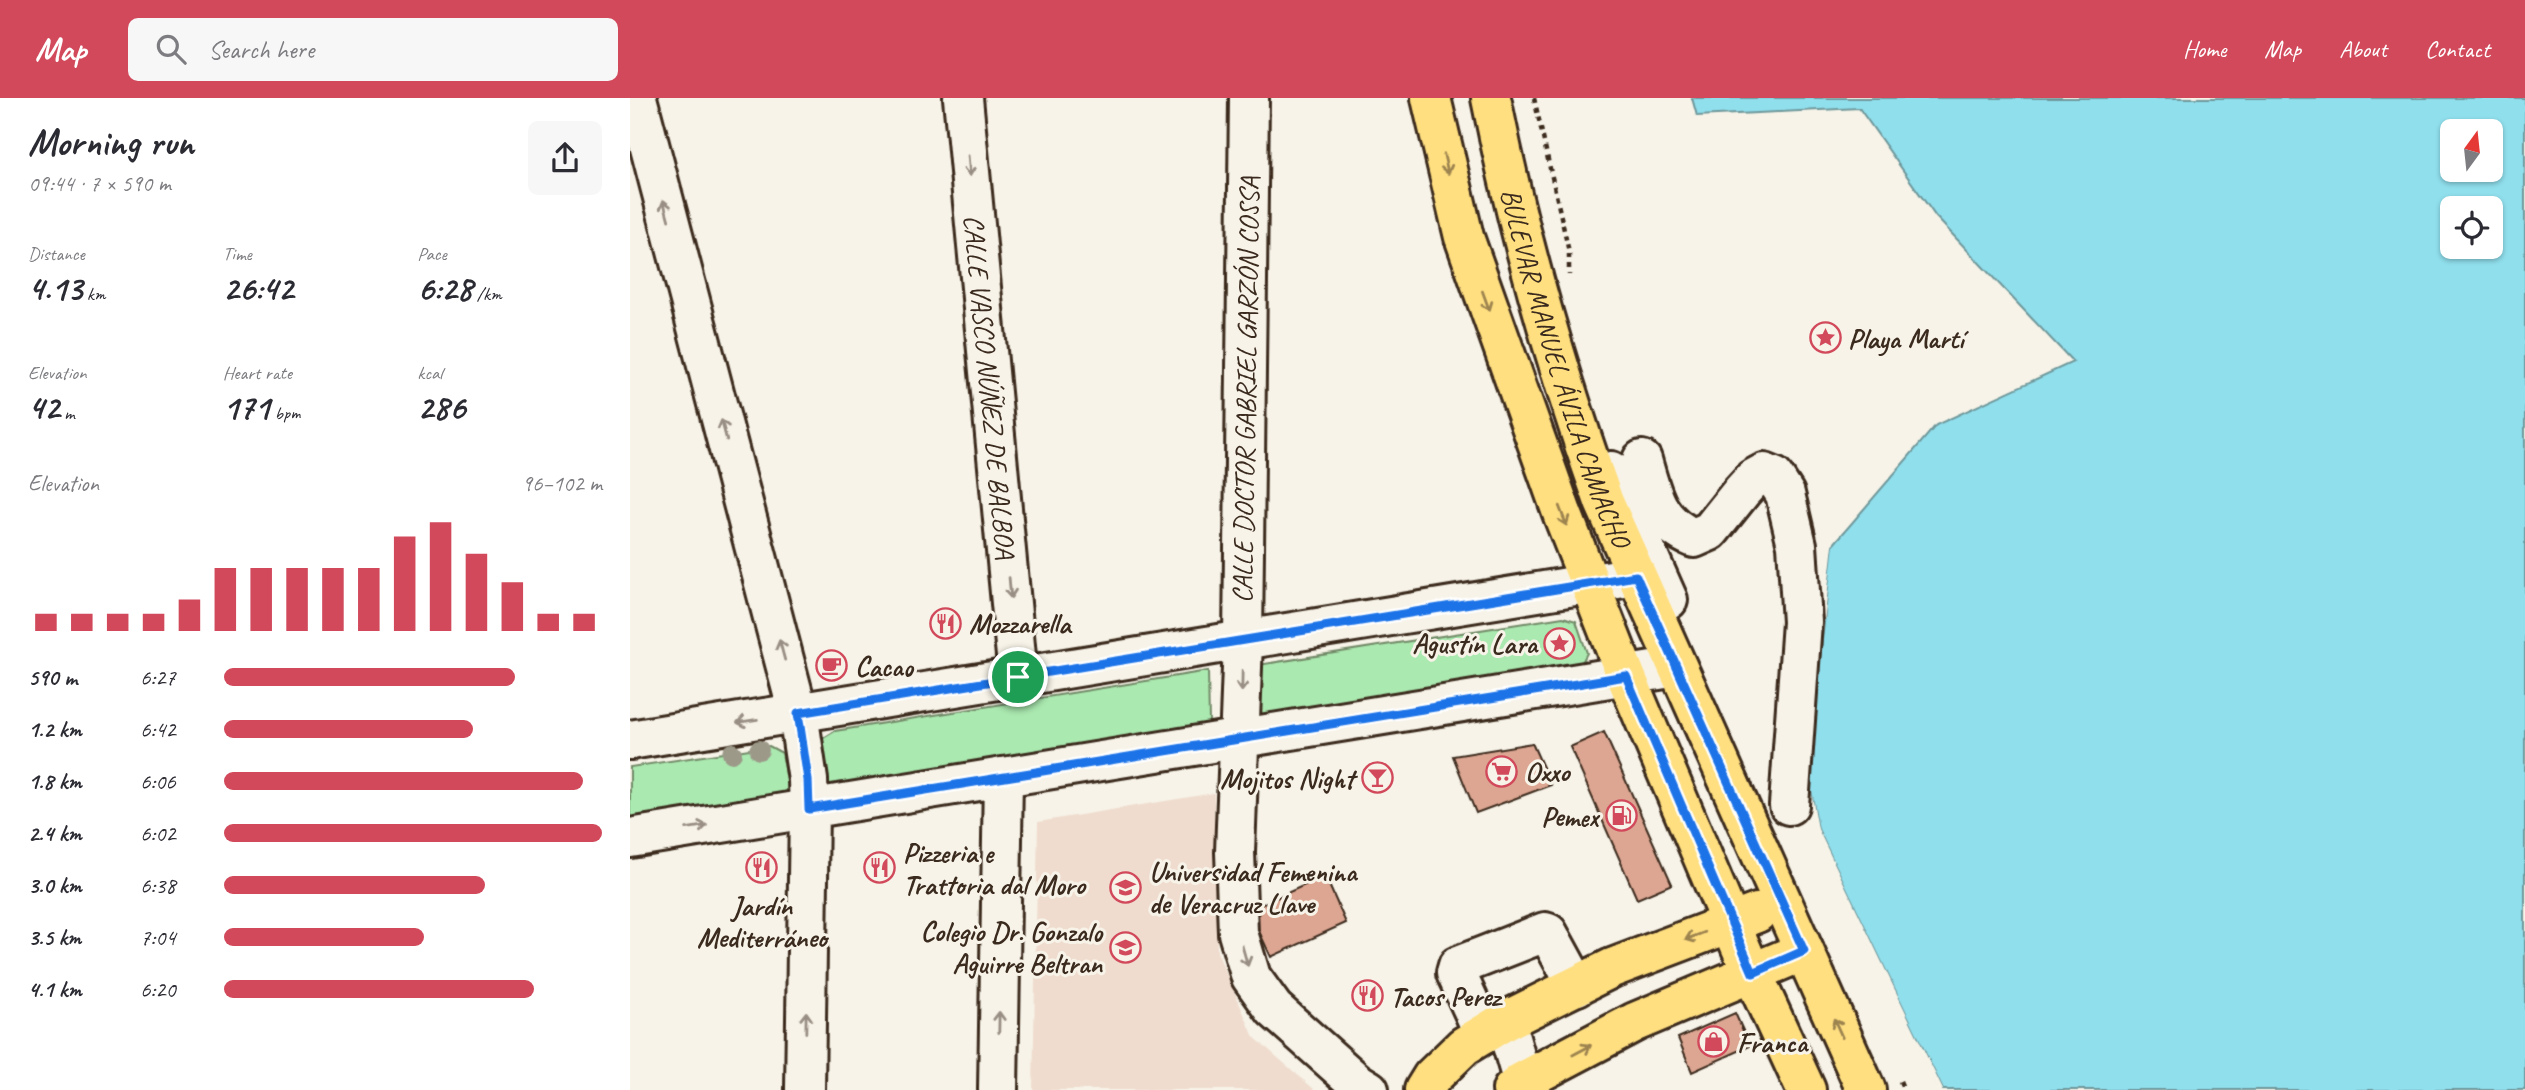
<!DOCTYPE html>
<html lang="en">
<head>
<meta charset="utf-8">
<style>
  :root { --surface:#fff; --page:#f7f7f7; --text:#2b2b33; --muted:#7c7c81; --accent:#d1495b }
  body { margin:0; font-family:Caveat,sans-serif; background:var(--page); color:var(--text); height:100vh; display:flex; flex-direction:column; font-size:26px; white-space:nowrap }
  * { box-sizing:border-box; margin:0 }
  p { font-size:23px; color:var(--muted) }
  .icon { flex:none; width:38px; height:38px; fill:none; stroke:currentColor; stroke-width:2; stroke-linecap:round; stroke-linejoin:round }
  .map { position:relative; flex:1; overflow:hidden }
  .drawer { display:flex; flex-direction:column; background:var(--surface); width:630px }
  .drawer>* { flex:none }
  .needle { width:46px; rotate:15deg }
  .buttons { position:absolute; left:1810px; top:21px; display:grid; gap:14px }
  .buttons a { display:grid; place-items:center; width:63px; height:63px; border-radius:10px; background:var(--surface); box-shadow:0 2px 5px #0004; font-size:35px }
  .pin { position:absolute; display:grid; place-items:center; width:60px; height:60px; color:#fff; margin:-30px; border:4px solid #fff; border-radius:50%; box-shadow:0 2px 7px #0007 }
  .round { display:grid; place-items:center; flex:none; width:74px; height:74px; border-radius:10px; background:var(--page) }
  .summary { display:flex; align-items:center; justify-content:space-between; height:119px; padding:0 28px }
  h1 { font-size:38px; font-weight:800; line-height:52px }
  .metrics { display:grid; grid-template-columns:repeat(3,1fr); gap:10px; height:119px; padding:7px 28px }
  .metrics div { display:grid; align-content:center }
  .metrics b { font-size:35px; font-weight:800 }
  .metrics small { font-size:19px; font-weight:400 }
  .metrics p { font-size:19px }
  .chart { height:196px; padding:14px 28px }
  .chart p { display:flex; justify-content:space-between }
  .chart svg { width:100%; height:126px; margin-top:7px; stroke:var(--accent); stroke-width:6 }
  ul { padding:0 28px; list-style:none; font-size:23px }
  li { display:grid; grid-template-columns:112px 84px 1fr; align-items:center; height:52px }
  li i { height:18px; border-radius:9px; background:var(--accent) }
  header { display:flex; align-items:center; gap:42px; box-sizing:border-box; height:98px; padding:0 35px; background:var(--accent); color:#fff }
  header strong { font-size:33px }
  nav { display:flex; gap:38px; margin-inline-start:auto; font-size:24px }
  .search { width:490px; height:63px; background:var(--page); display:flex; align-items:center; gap:18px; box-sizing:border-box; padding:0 24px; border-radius:10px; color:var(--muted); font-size:26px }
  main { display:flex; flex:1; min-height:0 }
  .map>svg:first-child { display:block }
</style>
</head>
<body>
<header>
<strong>Map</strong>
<div class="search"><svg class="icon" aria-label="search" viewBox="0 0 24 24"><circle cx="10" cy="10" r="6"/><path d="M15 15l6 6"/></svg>Search here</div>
<nav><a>Home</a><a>Map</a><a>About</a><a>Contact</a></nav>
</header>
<main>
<section class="drawer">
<div class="summary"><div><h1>Morning run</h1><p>09:44 · 7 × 590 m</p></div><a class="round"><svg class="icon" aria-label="share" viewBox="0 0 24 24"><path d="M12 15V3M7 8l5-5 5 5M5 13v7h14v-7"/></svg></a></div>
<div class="metrics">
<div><p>Distance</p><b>4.13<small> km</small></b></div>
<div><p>Time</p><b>26:42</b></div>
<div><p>Pace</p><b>6:28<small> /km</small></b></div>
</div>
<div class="metrics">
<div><p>Elevation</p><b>42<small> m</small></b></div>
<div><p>Heart rate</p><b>171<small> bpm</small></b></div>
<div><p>kcal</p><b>286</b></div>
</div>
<div class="chart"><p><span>Elevation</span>96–102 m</p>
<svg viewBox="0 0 160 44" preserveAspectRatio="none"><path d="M5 44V38M15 44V38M25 44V38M35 44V38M45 44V33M55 44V22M65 44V22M75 44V22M85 44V22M95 44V22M105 44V11M115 44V6M125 44V17M135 44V27M145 44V38M155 44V38"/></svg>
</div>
<ul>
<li><b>590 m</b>6:27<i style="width:77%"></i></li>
<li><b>1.2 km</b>6:42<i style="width:66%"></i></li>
<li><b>1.8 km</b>6:06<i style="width:95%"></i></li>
<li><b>2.4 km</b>6:02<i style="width:100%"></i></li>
<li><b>3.0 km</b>6:38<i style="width:69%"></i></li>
<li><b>3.5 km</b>7:04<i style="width:53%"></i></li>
<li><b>4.1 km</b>6:20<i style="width:82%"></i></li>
</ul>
</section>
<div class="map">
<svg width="1895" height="992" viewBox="0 0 1895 992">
  <rect width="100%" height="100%" fill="#f7f3e8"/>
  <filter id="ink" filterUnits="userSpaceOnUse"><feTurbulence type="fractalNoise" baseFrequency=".0143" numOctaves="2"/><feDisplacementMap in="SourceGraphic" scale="14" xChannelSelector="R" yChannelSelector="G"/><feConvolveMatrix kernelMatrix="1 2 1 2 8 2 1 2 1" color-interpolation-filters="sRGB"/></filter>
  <g filter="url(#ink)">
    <path fill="#efdcce" d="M584 695 587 854 624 939 685 992H403L408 724Z"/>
    <path fill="#aae9b0" stroke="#728a67" stroke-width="2" d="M933 519 946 523 957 555 948 572 630 621 628 567Z
      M578 573 579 625 211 693 192 687 187 644 205 633Z
      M139 648 152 655 159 692 148 702 0 728V669Z"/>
    <path fill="#90dfed" stroke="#6e979a" stroke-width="2" fill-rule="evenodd" d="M1062 0H1895V992H1313L1188 731 1180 687 1186 594 1203 447 1306 327 1443 264 1306 119 1229 10 1067 18ZM1822 33H1860V72H1822ZM1822 110H1860V149H1822Z"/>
    <path fill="#f7f3e8" d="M1200 447H1203L1186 594 1180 687 1188 731 1313 992H1309L1185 731 1177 686 1183 593Z"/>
    <path fill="#dca692" stroke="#3b2a1e" stroke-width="2" d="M974 634 1042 786 1007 801 940 649Z
      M902 645 921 687 846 715 823 658Z
      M695 778 716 825 641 859 619 812Z
      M1105 915 1120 948 1062 974 1048 940Z"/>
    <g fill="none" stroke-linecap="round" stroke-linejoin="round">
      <defs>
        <g id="minor">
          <path d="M7 0 168 615 178 682 179 711 175 992"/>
          <path id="s1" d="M333 0 388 579"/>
          <path d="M619 0 613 543 605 754 608 835 621 879 644 911 726 984 739 992"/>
          <path d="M1012 362C1022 397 1027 425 1064 440L1080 433 1112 393 1123 381 1134 375 1144 379 1155 396 1167 447 1172 524 1159 707"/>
          <path d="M981 373 1038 502"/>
          <path d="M0 642 1006 478"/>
          <path d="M0 740 1047 569"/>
          <path d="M875 923 895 992"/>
          <path d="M854 936 826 875 828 868 915 834 918 835 947 888"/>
          <path d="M368 992 373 679"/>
        </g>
        <g id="major">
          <path d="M801 0 834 139 932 415 996 578 1115 859 1176 992"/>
          <path id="s2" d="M861 0C888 137 927 272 974 404L1236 992"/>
          <path d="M794 992 802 979 834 948 875 923 982 870 1127 815"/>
          <path d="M882 992 891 984 1005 924 1174 853"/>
        </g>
      </defs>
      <use href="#minor" stroke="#3b2a1e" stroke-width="44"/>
      <use href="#major" stroke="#3b2a1e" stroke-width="44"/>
      <path stroke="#3b2a1e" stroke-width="4.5" stroke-dasharray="5 5" stroke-linecap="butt" d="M904 0 939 154V177
        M1270 983 1274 992"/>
      <use href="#minor" stroke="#f7f3e8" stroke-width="38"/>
      <use href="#major" stroke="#ffdf80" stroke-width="38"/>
    </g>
    <g fill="#9c9989">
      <circle cx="129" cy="652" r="10"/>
      <circle cx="102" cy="655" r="10"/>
    </g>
    <defs><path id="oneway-shaft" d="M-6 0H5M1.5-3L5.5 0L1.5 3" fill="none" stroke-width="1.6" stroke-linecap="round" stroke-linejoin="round" transform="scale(1.75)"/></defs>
    <g stroke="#9d844f">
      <use href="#oneway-shaft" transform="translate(816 66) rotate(77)"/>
      <use href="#oneway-shaft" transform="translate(856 203) rotate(70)"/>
      <use href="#oneway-shaft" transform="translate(933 418) rotate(69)"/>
      <use href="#oneway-shaft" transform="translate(1065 838) rotate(159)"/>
      <use href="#oneway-shaft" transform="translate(1208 930) rotate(-114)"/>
      <use href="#oneway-shaft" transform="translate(952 952) rotate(-28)"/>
    </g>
    <g stroke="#998e83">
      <use href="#oneway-shaft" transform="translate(339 68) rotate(85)"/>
      <use href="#oneway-shaft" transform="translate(36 112) rotate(-105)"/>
      <use href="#oneway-shaft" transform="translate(94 332) rotate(-105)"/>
      <use href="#oneway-shaft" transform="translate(380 490) rotate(85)"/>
      <use href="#oneway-shaft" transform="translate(152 552) rotate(-105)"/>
      <use href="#oneway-shaft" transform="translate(612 583) rotate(91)"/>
      <use href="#oneway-shaft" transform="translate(117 623) rotate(171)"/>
      <use href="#oneway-shaft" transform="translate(67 729) rotate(-9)"/>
      <use href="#oneway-shaft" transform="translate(615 858) rotate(74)"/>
      <use href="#oneway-shaft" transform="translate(176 924) rotate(-89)"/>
      <use href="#oneway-shaft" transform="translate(369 924) rotate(-89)"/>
    </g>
  </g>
  <g fill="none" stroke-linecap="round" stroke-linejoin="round" filter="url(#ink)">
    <defs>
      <path id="route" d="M1006 478 1174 853 1123 875 996 578 179 711 178 682 168 615Z"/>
    </defs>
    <use href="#route" stroke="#fff" stroke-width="14"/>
    <use href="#route" stroke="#1a73e8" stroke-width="9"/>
  </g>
  <defs>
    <symbol id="sight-ring" viewBox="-11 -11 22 22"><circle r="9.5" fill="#f7f3e8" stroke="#d1495b" stroke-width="1.5"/><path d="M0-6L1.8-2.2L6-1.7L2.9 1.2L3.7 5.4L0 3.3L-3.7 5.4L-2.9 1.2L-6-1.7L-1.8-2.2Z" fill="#d1495b"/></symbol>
    <symbol id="restaurant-ring" viewBox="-11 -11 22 22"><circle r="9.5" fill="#f7f3e8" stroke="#d1495b" stroke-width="1.5"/><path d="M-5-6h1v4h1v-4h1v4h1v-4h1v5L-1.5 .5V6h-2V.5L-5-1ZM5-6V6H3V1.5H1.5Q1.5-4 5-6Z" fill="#d1495b"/></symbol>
    <symbol id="cafe-ring" viewBox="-11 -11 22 22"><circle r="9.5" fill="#f7f3e8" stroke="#d1495b" stroke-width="1.5"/><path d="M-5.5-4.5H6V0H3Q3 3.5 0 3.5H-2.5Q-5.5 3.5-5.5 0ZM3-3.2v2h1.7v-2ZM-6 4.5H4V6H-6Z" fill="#d1495b"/></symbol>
    <symbol id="supermarket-ring" viewBox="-11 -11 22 22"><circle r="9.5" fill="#f7f3e8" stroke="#d1495b" stroke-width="1.5"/><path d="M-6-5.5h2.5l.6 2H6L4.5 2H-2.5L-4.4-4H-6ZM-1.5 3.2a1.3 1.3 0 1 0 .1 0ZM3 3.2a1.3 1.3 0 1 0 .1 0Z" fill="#d1495b"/></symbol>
    <symbol id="bar-ring" viewBox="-11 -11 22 22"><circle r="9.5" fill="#f7f3e8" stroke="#d1495b" stroke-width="1.5"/><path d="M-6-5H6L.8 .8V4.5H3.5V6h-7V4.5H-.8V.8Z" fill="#d1495b"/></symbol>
    <symbol id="fuel-ring" viewBox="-11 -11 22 22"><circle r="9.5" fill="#f7f3e8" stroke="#d1495b" stroke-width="1.5"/><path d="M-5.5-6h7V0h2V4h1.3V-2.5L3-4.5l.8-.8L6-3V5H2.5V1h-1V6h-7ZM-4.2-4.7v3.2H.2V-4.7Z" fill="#d1495b"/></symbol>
    <symbol id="university-ring" viewBox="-11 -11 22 22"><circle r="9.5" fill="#f7f3e8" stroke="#d1495b" stroke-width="1.5"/><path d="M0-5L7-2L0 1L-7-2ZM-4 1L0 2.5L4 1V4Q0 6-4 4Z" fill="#d1495b"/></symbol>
    <symbol id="school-ring" viewBox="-11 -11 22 22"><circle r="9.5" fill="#f7f3e8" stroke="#d1495b" stroke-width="1.5"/><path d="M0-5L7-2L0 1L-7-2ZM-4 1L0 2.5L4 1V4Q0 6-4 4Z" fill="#d1495b"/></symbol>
    <symbol id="shop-ring" viewBox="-11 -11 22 22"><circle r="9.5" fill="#f7f3e8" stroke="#d1495b" stroke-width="1.5"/><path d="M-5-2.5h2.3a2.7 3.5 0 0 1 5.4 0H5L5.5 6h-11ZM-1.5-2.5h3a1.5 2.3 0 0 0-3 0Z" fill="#d1495b"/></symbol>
  </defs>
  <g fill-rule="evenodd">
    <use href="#sight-ring" x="1178" y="222" width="35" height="35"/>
    <use href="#restaurant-ring" x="298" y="508" width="35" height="35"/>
    <use href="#sight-ring" x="912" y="528" width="35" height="35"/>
    <use href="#cafe-ring" x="184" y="550" width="35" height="35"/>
    <use href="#supermarket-ring" x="854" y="656" width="35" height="35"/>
    <use href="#bar-ring" x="730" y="662" width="35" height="35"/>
    <use href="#fuel-ring" x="974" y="700" width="35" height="35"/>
    <use href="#restaurant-ring" x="114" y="752" width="35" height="35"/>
    <use href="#restaurant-ring" x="232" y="752" width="35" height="35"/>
    <use href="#university-ring" x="478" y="772" width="35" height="35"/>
    <use href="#school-ring" x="478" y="832" width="35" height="35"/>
    <use href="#restaurant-ring" x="720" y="880" width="35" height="35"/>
    <use href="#shop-ring" x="1066" y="926" width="35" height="35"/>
  </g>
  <g text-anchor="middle" stroke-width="6" stroke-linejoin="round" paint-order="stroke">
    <g font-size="28" font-weight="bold" fill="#3b2a1e" stroke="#f7f3e8" text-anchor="start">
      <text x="1218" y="250">Playa Martí</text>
      <text x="339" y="535">Mozzarella</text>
      <text x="907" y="555" text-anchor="end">Agustín Lara</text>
      <text x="225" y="578">Cacao</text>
      <text x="895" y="683">Oxxo</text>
      <text x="724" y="690" text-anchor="end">Mojitos Night</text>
      <text x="968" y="728" text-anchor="end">Pemex</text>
      <text x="273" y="764">Pizzeria e<tspan x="273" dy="32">Trattoria dal Moro</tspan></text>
      <text x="519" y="783">Universidad Femenina<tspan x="519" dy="32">de Veracruz Llave</tspan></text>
      <text x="132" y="817" text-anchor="middle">Jardín<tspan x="132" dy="32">Mediterráneo</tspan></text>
      <text x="472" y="843" text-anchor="end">Colegio Dr. Gonzalo<tspan x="472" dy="32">Aguirre Beltran</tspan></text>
      <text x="760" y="908">Tacos Perez</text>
      <text x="1107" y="954">Franca</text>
    </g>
    <g font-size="28" fill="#3b2a1e" stroke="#f7f3e8">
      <text dy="10" stroke="none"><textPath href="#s2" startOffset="280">BULEVAR MANUEL ÁVILA CAMACHO</textPath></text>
      <text dy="10" stroke="none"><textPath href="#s1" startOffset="290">CALLE VASCO NÚÑEZ DE BALBOA</textPath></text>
      <text transform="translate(615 292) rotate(-89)" y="10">CALLE DOCTOR GABRIEL GARZÓN COSSA</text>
    </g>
  </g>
</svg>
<div class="buttons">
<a><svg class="needle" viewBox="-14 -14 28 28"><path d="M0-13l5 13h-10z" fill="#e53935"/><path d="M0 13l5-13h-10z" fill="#7c7c81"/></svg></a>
<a><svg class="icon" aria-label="locate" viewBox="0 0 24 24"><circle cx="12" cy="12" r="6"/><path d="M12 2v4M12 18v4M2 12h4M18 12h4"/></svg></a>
</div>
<div class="pin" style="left:388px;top:579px;background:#1e9e55"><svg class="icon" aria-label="arrive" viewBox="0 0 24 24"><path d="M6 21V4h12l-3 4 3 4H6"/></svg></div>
</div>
</main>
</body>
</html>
